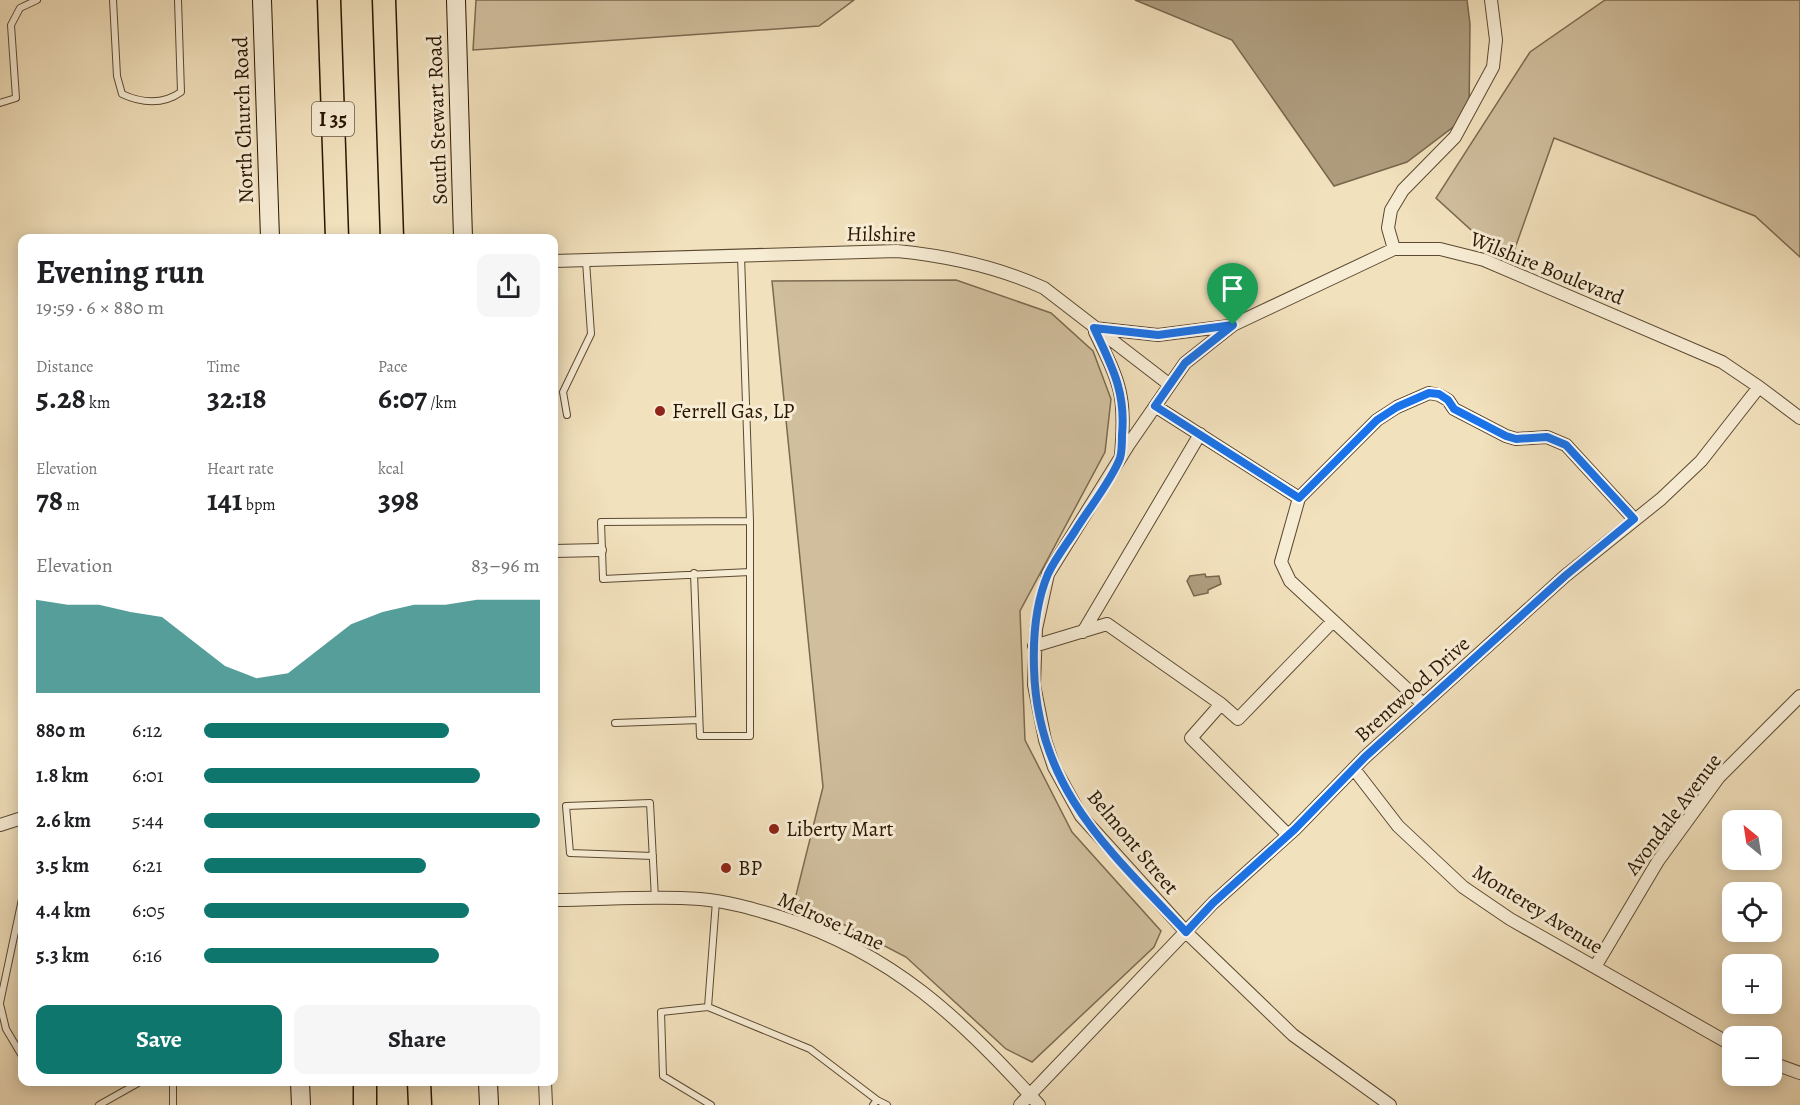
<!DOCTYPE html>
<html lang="en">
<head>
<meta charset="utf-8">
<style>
  :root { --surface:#fff; --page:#f6f6f6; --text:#202124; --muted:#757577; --accent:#0f766e }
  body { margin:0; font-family:Alegreya,serif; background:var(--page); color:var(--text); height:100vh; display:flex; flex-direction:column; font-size:22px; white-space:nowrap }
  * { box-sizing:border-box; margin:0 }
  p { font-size:20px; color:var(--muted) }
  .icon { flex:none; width:33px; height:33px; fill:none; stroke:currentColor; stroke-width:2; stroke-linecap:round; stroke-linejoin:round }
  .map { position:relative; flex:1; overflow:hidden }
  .sheet { position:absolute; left:18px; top:234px; width:540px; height:852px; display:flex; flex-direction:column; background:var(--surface); border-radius:12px; box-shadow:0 3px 15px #0003 }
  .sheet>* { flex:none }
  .needle { width:39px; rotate:330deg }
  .tools { position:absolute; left:1722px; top:810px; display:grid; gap:12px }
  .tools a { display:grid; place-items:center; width:60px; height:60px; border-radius:12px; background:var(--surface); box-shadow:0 3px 15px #0003; font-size:30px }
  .pin { position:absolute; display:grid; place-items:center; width:51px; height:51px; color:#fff; margin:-62px -26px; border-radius:50% 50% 50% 0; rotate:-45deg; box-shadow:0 0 6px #0007 }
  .pin .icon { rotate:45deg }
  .round { display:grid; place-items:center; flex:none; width:63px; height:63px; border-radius:12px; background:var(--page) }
  .overview { display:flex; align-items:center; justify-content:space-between; height:102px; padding:0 18px }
  h1 { font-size:33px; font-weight:700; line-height:45px }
  .figures { display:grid; grid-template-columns:repeat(3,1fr); gap:9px; height:102px; padding:6px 18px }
  .figures div { display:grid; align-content:center }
  .figures b { font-size:30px; font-weight:700 }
  .figures small { font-size:16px; font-weight:400 }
  .figures p { font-size:16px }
  .chart { height:168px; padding:12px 18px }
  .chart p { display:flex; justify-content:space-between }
  .chart svg { width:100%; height:108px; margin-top:6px; fill:var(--accent); opacity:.7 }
  .action { display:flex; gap:12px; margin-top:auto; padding:12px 18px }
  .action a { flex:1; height:69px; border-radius:12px; background:var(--accent); color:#fff; font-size:24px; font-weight:700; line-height:69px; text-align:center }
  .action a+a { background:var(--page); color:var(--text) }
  ul { padding:0 18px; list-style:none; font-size:20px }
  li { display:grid; grid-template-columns:96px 72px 1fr; align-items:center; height:45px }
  li i { height:15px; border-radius:8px; background:var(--accent) }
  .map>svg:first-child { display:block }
</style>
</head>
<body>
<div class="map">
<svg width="1800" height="1105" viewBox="0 0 1800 1105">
  <rect width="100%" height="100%" fill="#f2e1bd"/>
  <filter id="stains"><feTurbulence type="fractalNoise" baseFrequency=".00333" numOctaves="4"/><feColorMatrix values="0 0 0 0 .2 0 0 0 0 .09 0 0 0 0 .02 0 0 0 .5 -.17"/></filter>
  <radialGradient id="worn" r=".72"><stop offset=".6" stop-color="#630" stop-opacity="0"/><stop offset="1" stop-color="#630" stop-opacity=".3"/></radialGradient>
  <path fill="#d0be9d" stroke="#7c6a50" stroke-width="1.5" d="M476 0H854L819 26 473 50Z
    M1605 0H1800V257L1755 216 1554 138 1513 254 1480 238 1436 198 1530 52Z
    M956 280 1051 313 1093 351 1111 399 1105 452 1020 611 1025 740 1072 832 1161 931 1154 947 1032 1062 1006 1049 906 957 795 899 823 787 772 281Z"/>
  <path fill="#ae9c7d" stroke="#79664c" stroke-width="1.5" d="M1135 0H1467L1470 24 1469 115 1407 162 1334 186 1232 40Z
    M1205 574 1206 577 1219 576 1221 584 1208 590V593L1194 596 1187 581 1190 576Z"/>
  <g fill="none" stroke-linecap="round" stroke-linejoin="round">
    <defs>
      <path id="lane" d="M113 0 117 76 122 94C141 103 163 105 181 92L178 0
        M0 103 16 98 11 25 20 8 37 0
        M741 256 750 521 601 522 603 579 750 572
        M567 415 563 392 591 334 586 261
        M694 573 700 736H750V521
        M615 723 699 720
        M653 856 570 853 566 806 650 803 655 899
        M0 1003 22 899
        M0 1004 6 1029 22 1056
        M708 1007 716 901
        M173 1082V1105
        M877 1100 887 1105
        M99 1105 140 1082
        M711 1105 663 1076 661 1012 708 1007 810 1049 877 1100 873 1105"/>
      <path id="street" d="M1394 249 1388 228 1391 210 1403 190 1455 137 1493 67 1496 40 1491 0
        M554 261 897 251C948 256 998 267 1044 288L1170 385
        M1094 328 1158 335 1229 326
        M1095 332C1121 385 1126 395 1121 455
        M1155 406 1299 498
        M554 551 600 550
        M1083 632 1200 434
        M1034 646 1107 624 1221 704
        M1423 704 1290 581 1281 562 1299 498 1377 420 1397 407 1429 393 1439 395 1448 400 1454 409 1506 436 1516 439 1547 437 1566 445 1634 519
        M1354 769 1398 826 1463 887 1510 919 1732 1045
        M0 825 22 818
        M1288 835 1191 738 1221 704 1238 719 1333 621
        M554 900C602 900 652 895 700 899 727 901 754 909 780 917 892 953 962 1019 1039 1105
        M1595 967 1658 861 1719 777 1800 696
        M1772 1063 1800 1073
        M545 1082 546 1105
        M1020 1105 1213 903 1295 829 1365 757 1565 576 1661 499 1701 461 1759 387
        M1390 1105 1293 1035 1186 932 1081 816 1054 767 1045 740 1034 685 1036 629 1048 574 1129 444 1185 363 1233 325 1394 249H1440L1484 260 1722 362 1759 387 1800 418"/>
      <path id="secondary" d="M262 0 270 238
        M456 0 463 238
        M300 1082 301 1105
        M488 1082 489 1105"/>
      <path id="highway" d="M329 0 337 238
        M384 0 392 238
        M365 1082V1105
        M419 1082 420 1105"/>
    </defs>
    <use href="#lane" stroke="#5b4931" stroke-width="8"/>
    <use href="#street" stroke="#5b4931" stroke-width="14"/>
    <use href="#secondary" stroke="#291602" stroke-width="20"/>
    <use href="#highway" stroke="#291602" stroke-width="25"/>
    <use href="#lane" stroke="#f7ecd4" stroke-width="6"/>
    <use href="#street" stroke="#f7ecd4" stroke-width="12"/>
    <use href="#secondary" stroke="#f7ecd4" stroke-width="18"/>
    <use href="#highway" stroke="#f2e1bd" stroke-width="22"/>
  </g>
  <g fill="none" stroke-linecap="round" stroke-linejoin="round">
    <defs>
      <path id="route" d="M1233 325 1185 363 1155 406 1299 498 1377 420 1397 407 1429 393 1439 394 1448 400 1454 409 1506 436 1516 439 1547 437 1566 445 1634 519 1565 576 1365 757 1295 829 1213 903 1186 932C1109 850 1037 789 1034 668 1033 638 1036 602 1048 574 1055 559 1066 545 1075 531 1087 511 1112 480 1120 458 1122 452 1122 442 1122 435 1126 391 1112 367 1094 328L1158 335Z"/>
    </defs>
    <use href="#route" stroke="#fff" stroke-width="12"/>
    <use href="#route" stroke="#1a73e8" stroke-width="8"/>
  </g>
  <g fill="#8f2418" stroke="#f7ecd4" stroke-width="2">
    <circle cx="660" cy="411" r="6"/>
    <circle cx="774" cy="829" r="6"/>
    <circle cx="726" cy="868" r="6"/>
  </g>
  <g text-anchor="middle" stroke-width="6" stroke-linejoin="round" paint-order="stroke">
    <rect fill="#f7ecd4" stroke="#675641" stroke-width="1.5" x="312" y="102" width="42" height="34" rx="4.5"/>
    <g font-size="20" font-weight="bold" fill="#291602">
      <text x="333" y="126">I 35</text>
    </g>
    <g font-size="21" fill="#291602" stroke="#f7ecd4">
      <text transform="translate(243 120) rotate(-92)" y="7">North Church Road</text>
      <text transform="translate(437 120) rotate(-92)" y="7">South Stewart Road</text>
      <text transform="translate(881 234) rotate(1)" y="7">Hilshire</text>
      <text transform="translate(1547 268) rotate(22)" y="7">Wilshire Boulevard</text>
      <text transform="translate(1412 689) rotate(-42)" y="7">Brentwood Drive</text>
      <text transform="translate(1673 814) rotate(-53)" y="7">Avondale Avenue</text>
      <text transform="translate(1133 842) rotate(50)" y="7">Belmont Street</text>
      <text transform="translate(1538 909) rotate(32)" y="7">Monterey Avenue</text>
      <text transform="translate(831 921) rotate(24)" y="7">Melrose Lane</text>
    </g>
    <g font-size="21" fill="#291602" stroke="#f7ecd4" text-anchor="start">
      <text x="672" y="418">Ferrell Gas, LP</text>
      <text x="786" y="836">Liberty Mart</text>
      <text x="738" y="875">BP</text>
    </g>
  </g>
  <rect width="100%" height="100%" filter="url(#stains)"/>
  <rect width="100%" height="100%" fill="url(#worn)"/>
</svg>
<div class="tools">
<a><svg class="needle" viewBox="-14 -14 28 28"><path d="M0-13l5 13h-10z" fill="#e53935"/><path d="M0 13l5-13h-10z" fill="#757577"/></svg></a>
<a><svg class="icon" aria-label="locate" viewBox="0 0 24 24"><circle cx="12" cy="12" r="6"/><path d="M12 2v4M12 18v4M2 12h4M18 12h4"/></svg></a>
<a>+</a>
<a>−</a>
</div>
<div class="pin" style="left:1233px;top:325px;background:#1e9e55"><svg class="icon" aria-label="arrive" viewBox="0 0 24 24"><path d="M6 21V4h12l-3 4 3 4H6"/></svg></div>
<section class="sheet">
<div class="overview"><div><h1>Evening run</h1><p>19:59 · 6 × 880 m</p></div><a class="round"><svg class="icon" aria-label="share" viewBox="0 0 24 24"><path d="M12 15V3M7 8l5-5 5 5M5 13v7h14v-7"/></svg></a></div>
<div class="figures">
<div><p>Distance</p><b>5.28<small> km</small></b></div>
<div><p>Time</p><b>32:18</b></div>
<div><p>Pace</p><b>6:07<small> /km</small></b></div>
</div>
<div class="figures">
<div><p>Elevation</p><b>78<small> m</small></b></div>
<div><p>Heart rate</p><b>141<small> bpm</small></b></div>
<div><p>kcal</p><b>398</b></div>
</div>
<div class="chart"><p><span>Elevation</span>83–96 m</p>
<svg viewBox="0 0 160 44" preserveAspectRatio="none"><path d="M0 44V6L10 8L20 8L30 11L40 13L50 23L60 33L70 38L80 36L90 26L100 16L110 11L120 8L130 8L140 6L150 6L160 6V44z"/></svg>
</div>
<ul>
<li><b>880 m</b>6:12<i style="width:73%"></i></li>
<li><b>1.8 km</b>6:01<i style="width:82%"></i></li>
<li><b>2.6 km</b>5:44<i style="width:100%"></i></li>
<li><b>3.5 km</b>6:21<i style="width:66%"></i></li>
<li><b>4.4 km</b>6:05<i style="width:79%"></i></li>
<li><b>5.3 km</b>6:16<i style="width:70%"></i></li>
</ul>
<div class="action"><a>Save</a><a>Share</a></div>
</section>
</div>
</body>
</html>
